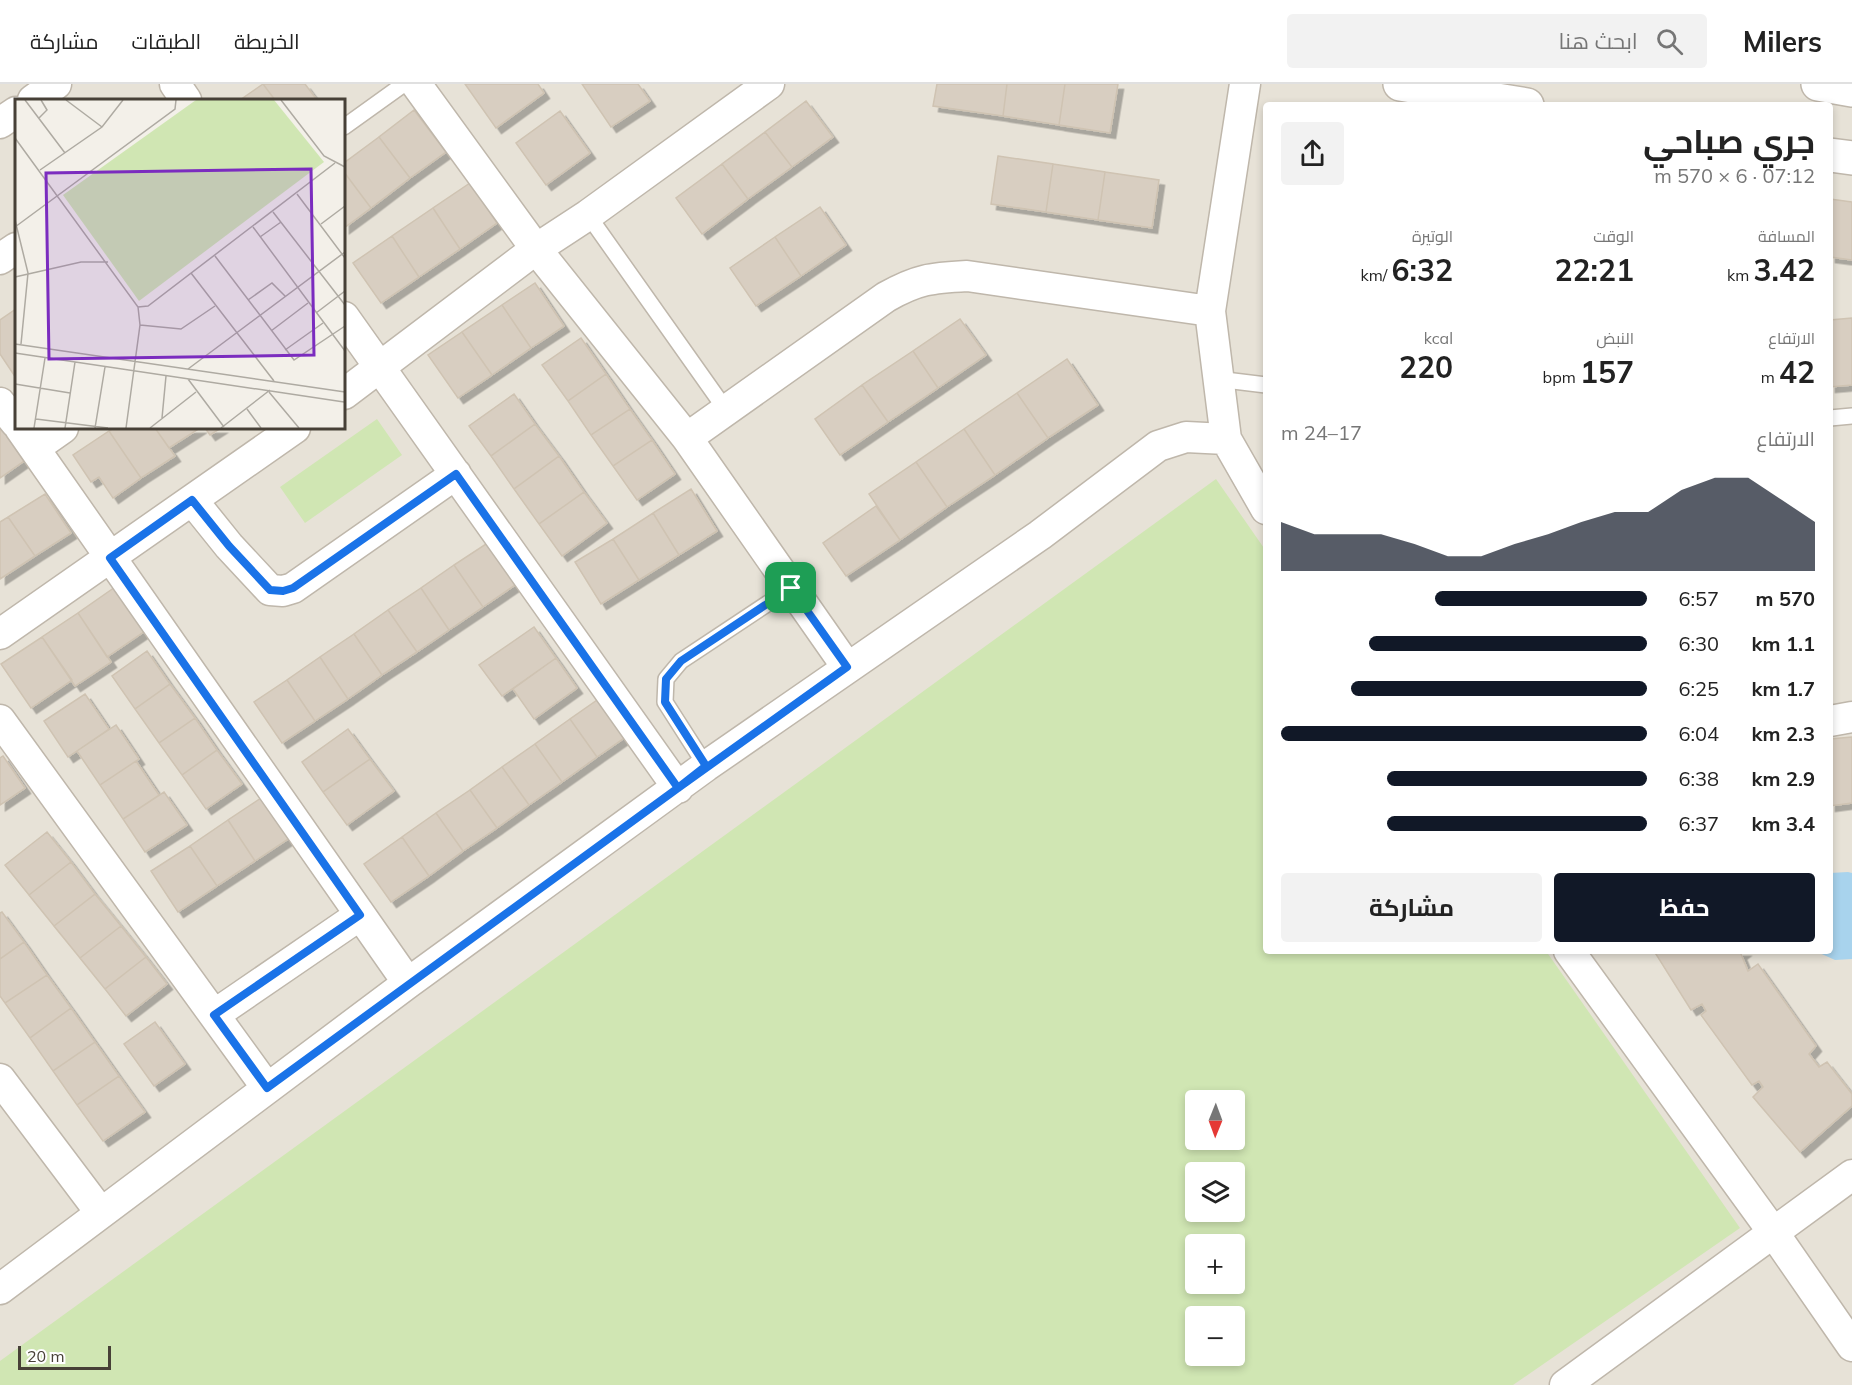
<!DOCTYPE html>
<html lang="ar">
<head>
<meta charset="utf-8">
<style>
  :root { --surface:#fff; --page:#f2f2f2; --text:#222; --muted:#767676; --line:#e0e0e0; --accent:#111827 }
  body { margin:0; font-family:Mulish,Cairo,sans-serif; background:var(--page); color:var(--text); direction:rtl; height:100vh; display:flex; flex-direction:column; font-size:22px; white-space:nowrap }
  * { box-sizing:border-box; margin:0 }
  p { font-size:20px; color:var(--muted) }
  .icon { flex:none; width:33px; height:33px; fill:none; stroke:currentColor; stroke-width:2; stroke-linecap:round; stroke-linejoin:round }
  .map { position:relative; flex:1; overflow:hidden; direction:ltr }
  .drawer { position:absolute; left:1263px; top:18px; width:570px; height:852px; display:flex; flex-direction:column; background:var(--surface); border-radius:6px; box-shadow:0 3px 9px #0003; direction:rtl }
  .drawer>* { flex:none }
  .needle { width:39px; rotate:181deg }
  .controls { position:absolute; left:1185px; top:1006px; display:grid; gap:12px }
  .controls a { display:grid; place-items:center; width:60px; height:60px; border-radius:6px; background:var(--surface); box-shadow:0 3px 9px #0003; font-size:30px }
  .scale { position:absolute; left:18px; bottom:15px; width:93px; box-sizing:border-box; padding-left:6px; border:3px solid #474037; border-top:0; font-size:16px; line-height:21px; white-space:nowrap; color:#474037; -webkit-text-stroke:4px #fff; paint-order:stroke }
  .pin { position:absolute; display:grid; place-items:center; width:51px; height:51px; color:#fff; margin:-26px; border-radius:12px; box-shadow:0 3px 9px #0006 }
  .round { display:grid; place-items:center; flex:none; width:63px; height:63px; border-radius:6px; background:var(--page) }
  .head { display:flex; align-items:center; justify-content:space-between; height:102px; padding:0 18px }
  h1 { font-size:33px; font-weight:700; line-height:45px }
  .metrics { display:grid; grid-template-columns:repeat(3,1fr); gap:9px; height:102px; padding:6px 18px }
  .metrics div { display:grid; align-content:center }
  .metrics b { font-size:30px; font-weight:700 }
  .metrics small { font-size:16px; font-weight:400 }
  .metrics p { font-size:16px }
  .chart { height:168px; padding:12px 18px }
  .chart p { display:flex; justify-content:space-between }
  .chart svg { width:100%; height:108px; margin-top:6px; fill:var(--accent); opacity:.7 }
  .action { display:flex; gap:12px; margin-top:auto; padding:12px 18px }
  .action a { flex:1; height:69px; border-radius:6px; background:var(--accent); color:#fff; font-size:24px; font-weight:700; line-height:69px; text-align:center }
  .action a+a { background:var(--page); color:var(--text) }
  ul { padding:0 18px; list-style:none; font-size:20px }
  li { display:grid; grid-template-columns:96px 72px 1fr; align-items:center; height:45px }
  li i { height:15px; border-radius:8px; background:var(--accent) }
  header { display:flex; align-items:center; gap:36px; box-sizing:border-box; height:84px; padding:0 30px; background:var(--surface); border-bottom:2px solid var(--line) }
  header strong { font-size:28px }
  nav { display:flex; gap:33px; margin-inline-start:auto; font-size:21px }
  .search { width:420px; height:54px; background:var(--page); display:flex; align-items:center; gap:15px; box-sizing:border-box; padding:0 21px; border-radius:6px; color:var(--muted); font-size:22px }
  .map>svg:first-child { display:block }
</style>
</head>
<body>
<header>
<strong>Milers</strong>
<div class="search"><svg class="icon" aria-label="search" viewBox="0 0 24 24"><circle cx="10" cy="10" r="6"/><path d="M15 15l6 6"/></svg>ابحث هنا</div>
<nav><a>الخريطة</a><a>الطبقات</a><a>مشاركة</a></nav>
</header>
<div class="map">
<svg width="1852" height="1301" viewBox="0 0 1852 1301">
  <defs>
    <filter id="shadow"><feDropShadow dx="5.5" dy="5.5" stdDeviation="0" flood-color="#0004"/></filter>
  </defs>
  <rect width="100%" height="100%" fill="#f3f0e9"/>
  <path fill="#e7e2d7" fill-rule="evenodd" d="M0 0H1852V1301H0ZM16 16H344V344H16ZM1266 21H1830V867H1266ZM1196 1017H1234V1056H1196ZM1196 1089H1234V1128H1196ZM1196 1161H1234V1200H1196ZM1196 1233H1234V1272H1196Z"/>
  <path fill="#d0e6b3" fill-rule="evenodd" d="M377 335 402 371 305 439 280 403Z
    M1216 395 1266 467V867H1546L1740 1144 1513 1301H0V1277ZM1196 1017H1234V1056H1196ZM1196 1089H1234V1128H1196ZM1196 1161H1234V1200H1196ZM1196 1233H1234V1272H1196Z"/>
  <path fill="#a8d3ed" d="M1848 788 1852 789V875L1835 876 1815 867H1830V789Z"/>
  <path fill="#d8cec1" stroke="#cfc3b2" stroke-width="1.5" filter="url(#shadow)" d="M263 0 275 16H240Z
    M263 0H305L317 16H275Z
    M465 0H538L544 9 496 44Z
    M582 0H638L650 17 611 43Z
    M937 0H1007L1003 32 933 22Z
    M1007 0H1065L1059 41 1003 32Z
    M1065 0H1118L1110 49 1059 41Z
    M806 17 833 53 792 83 765 48Z
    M414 26 446 68 410 94 379 53Z
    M560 27 590 69 546 101 516 59Z
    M765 48 792 83 748 115 722 80Z
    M379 53 410 94 371 124 344 88V79Z
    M998 72 1053 80 1046 128 991 120Z
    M722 80 748 115 702 150 676 114Z
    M1053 80 1105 88 1098 136 1046 128Z
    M344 88 371 124 344 144Z
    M1105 88 1159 96 1152 144 1098 136Z
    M470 99 497 139 460 165 433 124Z
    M1830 115 1852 118V176L1830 173Z
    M820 123 846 161 801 192 775 153Z
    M433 124 460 165 419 193 392 152Z
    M392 152 419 193 381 219 353 179Z
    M775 153 801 192 756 222 730 184Z
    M535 199 564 242 531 264 502 221Z
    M502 221 531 264 492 291 462 248Z
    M16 225V294L0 270V236Z
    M1852 234V301L1830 303V236Z
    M960 235 986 271 938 304 913 267Z
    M462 248 492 291 458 314 428 271Z
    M581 254 606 290 568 317 542 281Z
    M913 267 938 304 888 338 862 301Z
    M1067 275 1098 321 1048 354 1017 309Z
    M606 290 630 325 591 351 568 317Z
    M862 301 888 338 840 371 815 335Z
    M1017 309 1048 354 995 391 964 345Z
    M514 310 535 340 491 372 469 342Z
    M630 325 652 356 613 382 591 351Z
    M535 340 559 372 514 405 491 372Z
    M0 342 24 377 0 394Z
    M114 344H155L175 372 141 394 109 347Z
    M155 344H200L169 364Z
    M205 344H221L210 351Z
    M964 345 995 391 947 423 916 378Z
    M109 347 141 394 113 414 99 393 91 398 73 371Z
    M652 356 675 390 637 416 613 382Z
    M559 372 584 408 539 440 514 405Z
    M916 378 947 423 900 456 869 410Z
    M691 405 717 447 679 471 653 429Z
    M584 408 607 439 562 472 539 440Z
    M45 410 71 449 35 472 8 433Z
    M876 422 900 456 846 492 823 459Z
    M653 429 679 471 639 496 613 455Z
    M8 433 35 472 0 495V438Z
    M613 455 639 496 601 520 575 478Z
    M489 458 518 499 483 523 454 481Z
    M454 481 483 523 449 546 421 504Z
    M118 501 148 545 107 573 78 529Z
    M421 504 449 546 417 568 388 526Z
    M388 526 417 568 382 591 354 550Z
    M78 529 111 578 75 602 42 553Z
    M534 543 556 574 502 612 479 581Z
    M354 550 382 591 348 615 320 573Z
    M42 553 72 596 31 624 1 580Z
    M147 567 170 600 135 625 112 592Z
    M320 573 348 615 315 637 287 596Z
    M556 574 577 604 534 635 513 605Z
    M287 596 315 637 282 659 254 618Z
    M170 600 195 634 159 659 135 625Z
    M85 610 109 645 68 673 44 637Z
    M600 614 627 652 597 673 570 635Z
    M195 634 217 666 182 691 159 659Z
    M570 635 597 673 562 698 535 660Z
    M116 641 139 675 100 701 77 667Z
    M348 645 370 675 323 708 302 678Z
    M1852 653V719L1830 722V655Z
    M535 660 562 698 529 721 502 683Z
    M217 666 242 700 206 725 182 691Z
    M3 672 25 704 0 721V674Z
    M370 675 394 707 347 741 323 708Z
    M136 677 159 711 123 735 100 701Z
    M502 683 529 721 497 744 470 706Z
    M470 706 497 744 463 767 436 729Z
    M164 708 187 741 145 768 123 735Z
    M264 712 291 753 255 777 228 736Z
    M436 729 463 767 429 792 402 753Z
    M228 736 255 777 217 802 190 762Z
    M47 748 71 778 29 811 5 781Z
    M402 753 429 792 391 818 364 780Z
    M190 762 217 802 178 828 151 787Z
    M71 778 95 810 54 842 29 811Z
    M95 810 121 842 80 874 54 842Z
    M2 828 24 858 0 875V829Z
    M121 842 146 873 105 905 80 874Z
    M24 858 47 891 5 919 0 912V875Z
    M1654 867H1745L1741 870 1748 887 1758 880 1816 962 1809 970 1819 983 1827 978 1852 1010V1022L1800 1068 1753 1013 1763 1003 1759 997 1752 1001 1701 931 1706 927 1702 920 1691 926Z
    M146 873 167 900 126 932 105 905Z
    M47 891 71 924 30 954 5 919Z
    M71 924 95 958 53 987 30 954Z
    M155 938 185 980 154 1002 124 960Z
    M95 958 119 992 77 1021 53 987Z
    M119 992 145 1028 103 1057 77 1021Z"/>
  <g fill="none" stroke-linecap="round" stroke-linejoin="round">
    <defs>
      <path id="service" d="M344 43 404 0
        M588 131 726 326
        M1217 295 1266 301
        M1830 334 1852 332
        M706 682 665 618 666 595 681 577 791 504"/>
      <path id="minor" d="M175 0 186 16
        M416 0 536 165 687 354 847 583
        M1245 0 1210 227 1226 355 1266 425
        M33 16 56 0
        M0 39 16 28
        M0 175 16 164
        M344 233 678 704
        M344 310 536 165 588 131 769 0
        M0 319 16 339
        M20 344 408 899
        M687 354 886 213C918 195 931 194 967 192L1210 227
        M36 363 63 344
        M192 416 229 462 270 506 283 507 293 504 456 390
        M0 550 295 344
        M0 636 267 1004
        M1830 637 1852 633
        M1569 867 1773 1148 1852 1262
        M214 931 360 831
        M0 995 101 1129
        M0 1205 408 899 706 682 1040 451 1158 362 1186 353 1226 355
        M1565 1301 1852 1091"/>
      <path id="tertiary" d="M1400 0 1527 21
        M1818 0 1852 6
        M1830 71 1852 74"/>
    </defs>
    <use href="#service" stroke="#bfb7ab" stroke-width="18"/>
    <use href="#minor" stroke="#bfb7ab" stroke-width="33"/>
    <use href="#tertiary" stroke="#bfb7ab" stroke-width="36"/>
    <use href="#service" stroke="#fff" stroke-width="15"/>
    <use href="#minor" stroke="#fff" stroke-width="30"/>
    <use href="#tertiary" stroke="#fff" stroke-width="33"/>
  </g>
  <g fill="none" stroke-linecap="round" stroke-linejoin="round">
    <defs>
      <path id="route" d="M791 504 681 577 666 595 665 618 706 682 678 704 456 390 293 504 283 507 270 506 229 462 192 416 110 474 360 831 214 931 267 1004 678 704 847 583 791 504"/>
    </defs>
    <use href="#route" stroke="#fff" stroke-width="12"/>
    <use href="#route" stroke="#1a73e8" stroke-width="8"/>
  </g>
  <g transform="translate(15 15)">
    <rect width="330" height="330" fill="#f3f0e9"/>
    <path d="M181 1H259L309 63 124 202 48 96Z" fill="#d0e6b3"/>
    <path fill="none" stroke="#aeaaa2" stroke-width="1.5" d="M10 1 50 54M51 1 87 28M266 1 309 57 330 68M24 19 32 11 26 1M0 39 123 208 125 226 111 329M25 71 87 28 108 1M282 95 330 159M258 113 330 206M0 121 13 174 6 245M306 125 330 107M0 128 160 10 161 1M238 128 330 252M245 138 266 123M200 157 279 261 330 227M176 174 259 282M0 178 66 163H93M233 201 257 184 270 197M123 208 133 207 320 64M301 214 330 192M125 226 166 230 200 207M256 232 293 204M0 245 330 293M270 251 308 224M0 254 329 303M173 270 330 153M173 280 209 328M0 285 55 294M254 293 284 329M232 310 246 329M147 319 151 277M21 320 93 329M19 329 30 259M50 329 60 263M80 329 90 268M135 329 181 293M206 329 255 291"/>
    <path fill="#7b2cbf" fill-opacity="0.15" stroke="#7b2cbf" stroke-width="3" d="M296 70 299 256 34 260 31 74Z"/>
    <rect width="330" height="330" fill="none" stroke="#474037" stroke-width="3"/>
  </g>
</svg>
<div class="controls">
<a><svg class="needle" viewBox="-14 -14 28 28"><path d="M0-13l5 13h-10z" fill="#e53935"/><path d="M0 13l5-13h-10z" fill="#767676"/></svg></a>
<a><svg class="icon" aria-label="layers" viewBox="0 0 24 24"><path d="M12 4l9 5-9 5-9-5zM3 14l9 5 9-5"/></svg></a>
<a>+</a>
<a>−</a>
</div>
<div class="scale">20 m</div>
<div class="pin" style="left:791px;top:504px;background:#1e9e55"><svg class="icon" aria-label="arrive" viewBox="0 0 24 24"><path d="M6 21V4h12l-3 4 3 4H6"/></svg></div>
<section class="drawer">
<div class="head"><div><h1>جري صباحي</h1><p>07:12 · 6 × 570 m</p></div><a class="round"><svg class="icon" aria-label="share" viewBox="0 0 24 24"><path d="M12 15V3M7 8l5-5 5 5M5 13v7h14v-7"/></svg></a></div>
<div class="metrics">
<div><p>المسافة</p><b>3.42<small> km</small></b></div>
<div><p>الوقت</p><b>22:21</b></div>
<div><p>الوتيرة</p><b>6:32<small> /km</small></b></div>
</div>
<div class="metrics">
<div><p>الارتفاع</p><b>42<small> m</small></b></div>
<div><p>النبض</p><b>157<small> bpm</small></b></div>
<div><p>kcal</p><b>220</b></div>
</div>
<div class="chart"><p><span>الارتفاع</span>17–24 m</p>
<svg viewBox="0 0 160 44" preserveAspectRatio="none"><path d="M0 44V24L10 29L20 29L30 29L40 33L50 38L60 38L70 33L80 29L90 24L100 20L110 20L120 11L130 6L140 6L150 15L160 24V44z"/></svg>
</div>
<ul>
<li><b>570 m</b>6:57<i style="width:58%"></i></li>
<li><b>1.1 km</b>6:30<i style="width:76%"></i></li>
<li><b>1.7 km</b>6:25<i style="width:81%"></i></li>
<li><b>2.3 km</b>6:04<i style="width:100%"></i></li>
<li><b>2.9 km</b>6:38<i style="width:71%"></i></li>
<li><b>3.4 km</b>6:37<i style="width:71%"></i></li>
</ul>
<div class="action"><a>حفظ</a><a>مشاركة</a></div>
</section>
</div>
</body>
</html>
